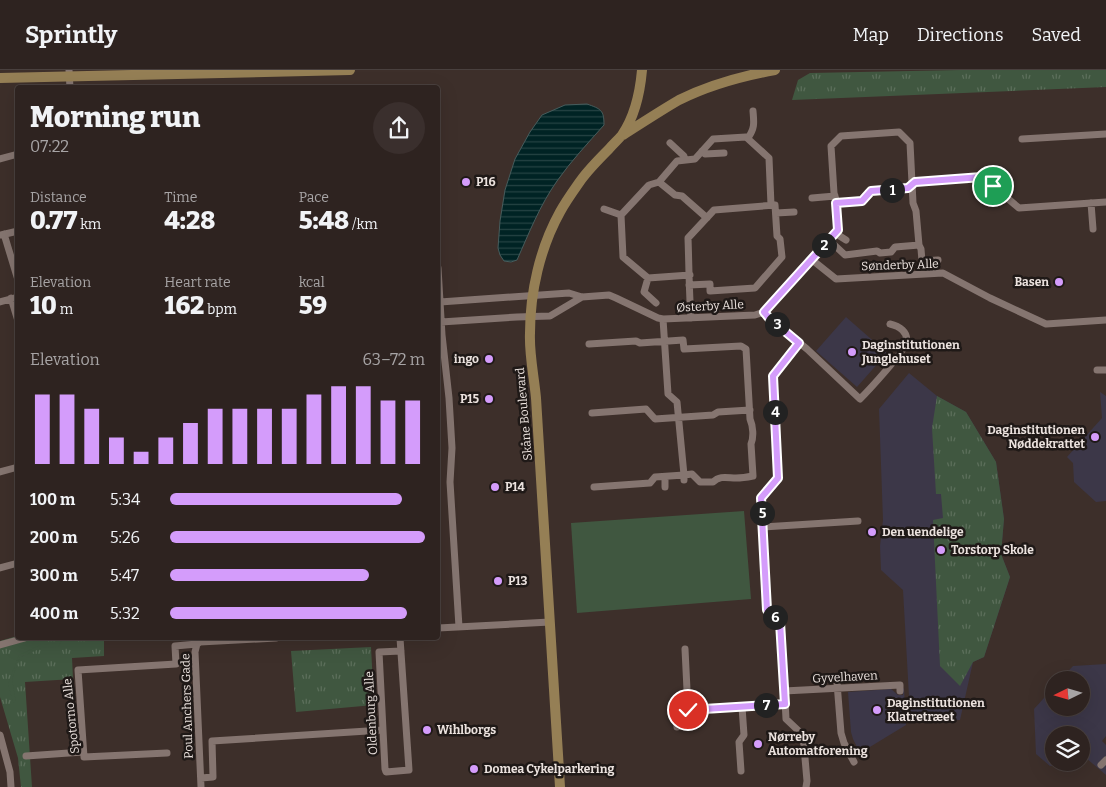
<!DOCTYPE html>
<html lang="en">
<head>
<meta charset="utf-8">
<style>
  :root { --surface:#2e2320; --page:#3a2f2d; --text:#f1f3f6; --muted:#a7a4a5; --line:#49403e; --accent:#d49cfb }
  body { margin:0; font-family:Bitter,serif; background:var(--page); color:var(--text); height:100vh; display:flex; flex-direction:column; font-size:19px; white-space:nowrap }
  * { box-sizing:border-box; margin:0 }
  p { font-size:16px; color:var(--muted) }
  .icon { flex:none; width:28px; height:28px; fill:none; stroke:currentColor; stroke-width:2; stroke-linecap:round; stroke-linejoin:round }
  .map { position:relative; flex:1; overflow:hidden }
  .details { position:absolute; left:15px; top:15px; width:425px; height:555px; display:flex; flex-direction:column; background:var(--surface); border-radius:5px; box-shadow:0 5px 20px #0002,0 0 0 1px var(--line) }
  .details>* { flex:none }
  .needle { width:32px; rotate:265deg }
  .controls { position:absolute; left:1045px; top:601px; display:grid; gap:10px }
  .controls a { display:grid; place-items:center; width:45px; height:45px; border-radius:50%; background:var(--surface); box-shadow:0 5px 20px #0002,0 0 0 1px var(--line); font-size:25px }
  .pin { position:absolute; display:grid; place-items:center; width:42px; height:42px; color:#fff; margin:-21px; border:2px solid #fff; border-radius:50%; box-shadow:0 1px 5px #0007 }
  .km { position:absolute; width:25px; height:25px; margin:-12px; border-radius:50%; background:#222; color:#fff; font-size:14px; line-height:25px; text-align:center }
  .round { display:grid; place-items:center; flex:none; width:52px; height:52px; border-radius:26px; background:var(--page) }
  .head { display:flex; align-items:center; justify-content:space-between; height:85px; padding:0 15px }
  h1 { font-size:28px; font-weight:800; line-height:38px }
  .figures { display:grid; grid-template-columns:repeat(3,1fr); gap:8px; height:85px; padding:5px 15px }
  .figures div { display:grid; align-content:center }
  .figures b { font-size:25px; font-weight:800 }
  .figures small { font-size:14px; font-weight:400 }
  .figures p { font-size:14px }
  .chart { height:140px; padding:10px 15px }
  .chart p { display:flex; justify-content:space-between }
  .chart svg { width:100%; height:90px; margin-top:5px; stroke:var(--accent); stroke-width:6 }
  ul { padding:0 15px; list-style:none; font-size:16px }
  li { display:grid; grid-template-columns:80px 60px 1fr; align-items:center; height:38px }
  li i { height:12px; border-radius:6px; background:var(--accent) }
  header { display:flex; align-items:center; gap:30px; box-sizing:border-box; height:70px; padding:0 25px; background:var(--surface); border-bottom:1px solid var(--line) }
  header strong { font-size:24px }
  nav { display:flex; gap:28px; margin-inline-start:auto; font-size:18px }
  .map>svg:first-child { display:block }
</style>
</head>
<body>
<header>
<strong>Sprintly</strong>
<nav><a>Map</a><a>Directions</a><a>Saved</a></nav>
</header>
<div class="map">
<svg width="1106" height="717" viewBox="0 0 1106 717">
  <defs>
    <pattern id="grass-tufts" width="24" height="20" patternUnits="userSpaceOnUse" patternTransform="scale(1.25)"><rect width="24" height="20" fill="#405740"/><path d="M3 7l-1-3M5 7V3M7 7l1-3M15 17l-1-3M17 17v-4M19 17l1-3" fill="none" stroke="#5c6f5b"/></pattern>
    <pattern id="water-rules" width="6" height="5" patternUnits="userSpaceOnUse" patternTransform="scale(1.25)"><rect width="6" height="5" fill="#002324"/><path d="M0 2.5h6" fill="none" stroke="#254343"/></pattern>
  </defs>
  <rect width="100%" height="100%" fill="#3d2f2a"/>
  <path fill="#3c3748" fill-rule="evenodd" d="M846 247 887 283 857 317 816 281Z
    M909 303 937 326 966 342 996 392 1004 449 1001 484 1010 507 984 587 973 592 960 650 916 652 910 644 903 520 881 500 880 476 883 450 879 339Z
    M1100 322 1106 326V431L1096 432 1074 412 1073 393 1067 387 1102 348Z
    M1106 594V666L1102 671 1106 675V705L1086 688 1081 694 1050 696 1036 684 1034 639 1054 617V638H1081V610H1060L1073 596ZM1054 665H1081V692H1054Z
    M904 618 906 655 860 683 853 669 851 662 848 622 891 619 898 625H903V619Z"/>
  <path fill="url(#grass-tufts)" d="M961 0H1106V17L792 30 798 10 810 3Z
    M937 326 966 342 996 392 1004 449 1001 484 1010 507 984 587 973 592 960 616 940 596 933 450 943 448 941 424H936L932 358Z
    M17 566 18 568H104V586L72 588 73 609 25 612 32 717H21L18 688 0 627V571Z
    M371 577 374 635 296 642 291 581Z"/>
  <path fill="#405740" d="M744 441 751 529 577 543 571 453Z
    M59 568H63L58 577 42 578 20 587 12 609 16 633 13 632 8 614 19 585 40 575 56 573Z"/>
  <path fill="url(#water-rules)" stroke="#465c5c" d="M587 34C601 39 604 40 604 55 588 73 571 91 557 111 540 135 529 163 517 190L511 192 504 191 500 185 498 178 500 151 505 120 515 89 530 62 542 45 565 35Z"/>
  <g fill="none" stroke-linecap="round" stroke-linejoin="round">
    <path stroke="#857570" stroke-width="7" d="M69 0 70 18
      M748 68C755 58 754 53 753 41
      M1022 69 1106 64
      M670 73 684 86V90
      M702 81 705 84 724 83
      M0 89 18 84
      M659 112 675 125 682 126 707 148
      M812 128 835 126
      M1091 133 1093 159
      M604 139 621 145
      M776 143 794 142
      M835 163 846 170
      M4 164 18 210
      M1 165 18 161
      M829 170 845 185 877 181 880 183 891 182 895 177 919 175 916 141 913 133 910 73 899 62 841 66 831 76 834 123 837 133
      M919 175 921 179 922 191 938 190
      M811 189 836 209 943 203 990 228 1046 254 1106 250
      M438 198 442 265 449 328 452 378 450 412 459 557
      M690 205 648 208 623 187 621 145 649 115 659 112 677 91 695 89 713 69 746 67 769 88 771 135
      M648 208 644 222 656 233
      M689 215 710 214V221L755 218 782 187 780 169 777 166 775 135 714 140 688 168C689 195 689 222 691 248
      M11 228 18 251
      M0 232 18 227
      M440 232 569 223 582 227 609 225 616 228 658 248 663 249 755 245 764 242 769 248 807 279 860 329C869 320 904 282 906 273 909 262 899 256 890 254
      M764 242 838 160 837 133 862 131 871 121 908 118 915 112 982 107 1019 138 1106 132
      M441 252 517 247 550 246 582 227
      M799 273 773 306 778 408 761 428 767 540 781 552 786 649 803 665 807 711 806 717
      M589 274 636 271 640 273 683 270 684 279 741 276 746 279 750 349C753 356 754 367 751 374L753 406C748 407 742 408 736 408 728 408 720 405 713 412H700L692 404 684 405V410
      M1097 300H1106
      M592 343 646 339 655 349 713 345 718 342 750 340
      M0 402 18 397
      M665 407V417
      M594 417 650 413 655 407 684 405 677 332 668 324 663 249
      M763 457 858 451
      M0 498 18 493
      M438 558 550 552
      M400 568 409 700 386 702 385 699 379 582 401 581
      M197 574 195 582 201 717
      M0 575 25 568
      M685 579 688 640
      M837 613 841 663 844 673 854 692
      M784 621 900 615V621
      M677 657 676 641 785 634
      M0 665 10 702 11 717
      M167 683 84 687 78 600 176 594 175 576 197 574 200 572 276 568
      M26 686 83 682
      M1101 695 1106 690
      M741 701 739 672 744 665 742 637
      M201 708 213 707 212 671 383 660"/>
    <path stroke="#957f55" stroke-width="10" d="M0 8 350 0
      M623 65C642 53 660 41 679 30 709 15 742 6 775 0
      M560 717 536 328C534 306 529 284 530 263 530 222 540 178 560 142 566 131 574 120 581 110 589 99 599 89 609 79 613 74 618 70 622 65 635 46 640 23 642 0"/>
  </g>
  <g fill="none" stroke-linecap="round" stroke-linejoin="round">
    <defs>
      <path id="route" d="M688 640 785 634 780 552 767 540 761 428 778 408 773 306 799 273 769 248 764 242 838 160 836 133 862 131 871 121 908 118 915 112 982 107 993 116"/>
    </defs>
    <use href="#route" stroke="#fff" stroke-width="10"/>
    <use href="#route" stroke="#d49cfb" stroke-width="6"/>
  </g>
  <g fill="#d49cfb" stroke="#1f1917" stroke-width="2">
    <circle cx="466" cy="112" r="5"/>
    <circle cx="1059" cy="212" r="5"/>
    <circle cx="852" cy="282" r="5"/>
    <circle cx="489" cy="289" r="5"/>
    <circle cx="489" cy="329" r="5"/>
    <circle cx="1095" cy="367" r="5"/>
    <circle cx="495" cy="417" r="5"/>
    <circle cx="872" cy="462" r="5"/>
    <circle cx="941" cy="480" r="5"/>
    <circle cx="498" cy="511" r="5"/>
    <circle cx="877" cy="640" r="5"/>
    <circle cx="427" cy="660" r="5"/>
    <circle cx="758" cy="674" r="5"/>
    <circle cx="474" cy="699" r="5"/>
  </g>
  <g text-anchor="middle" stroke-width="5" stroke-linejoin="round" paint-order="stroke">
    <g font-size="12" font-weight="bold" fill="#ebe2de" stroke="#1f1917" text-anchor="start">
      <text x="476" y="116">P16</text>
      <text x="1049" y="216" text-anchor="end">Basen</text>
      <text x="862" y="279">Daginstitutionen<tspan x="862" dy="14">Junglehuset</tspan></text>
      <text x="479" y="293" text-anchor="end">ingo</text>
      <text x="479" y="333" text-anchor="end">P15</text>
      <text x="1085" y="364" text-anchor="end">Daginstitutionen<tspan x="1085" dy="14">Nøddekrattet</tspan></text>
      <text x="505" y="421">P14</text>
      <text x="882" y="466">Den uendelige</text>
      <text x="951" y="484">Torstorp Skole</text>
      <text x="508" y="515">P13</text>
      <text x="887" y="637">Daginstitutionen<tspan x="887" dy="14">Klatretræet</tspan></text>
      <text x="437" y="664">Wihlborgs</text>
      <text x="768" y="671">Nørreby<tspan x="768" dy="14">Automatforening</tspan></text>
      <text x="484" y="703">Domea Cykelparkering</text>
    </g>
    <g font-size="12" fill="#ebe2de" stroke="#1f1917">
      <text transform="translate(900 195) rotate(-2)" y="4">Sønderby Alle</text>
      <text transform="translate(710 236) rotate(-3)" y="4">Østerby Alle</text>
      <text transform="translate(524 344) rotate(-95)" y="4">Skåne Boulevard</text>
      <text transform="translate(845 607) rotate(-3)" y="4">Gyvelhaven</text>
      <text transform="translate(187 636) rotate(-92)" y="4">Poul Anchers Gade</text>
      <text transform="translate(371 643) rotate(-93)" y="4">Oldenburg Alle</text>
      <text transform="translate(71 646) rotate(-96)" y="4">Spotorno Alle</text>
    </g>
  </g>
</svg>
<div class="controls">
<a><svg class="needle" viewBox="-14 -14 28 28"><path d="M0-13l5 13h-10z" fill="#e53935"/><path d="M0 13l5-13h-10z" fill="#a7a4a5"/></svg></a>
<a><svg class="icon" aria-label="layers" viewBox="0 0 24 24"><path d="M12 4l9 5-9 5-9-5zM3 14l9 5 9-5"/></svg></a>
</div>
<div class="pin" style="left:993px;top:116px;background:#1e9e55"><svg class="icon" aria-label="arrive" viewBox="0 0 24 24"><path d="M6 21V4h12l-3 4 3 4H6"/></svg></div>
<div class="pin" style="left:688px;top:640px;background:#d93025"><svg class="icon" aria-label="check" viewBox="0 0 24 24"><path d="M5 12l5 5 9-10"/></svg></div>
<b class="km" style="left:892px;top:120px">1</b>
<b class="km" style="left:824px;top:175px">2</b>
<b class="km" style="left:777px;top:254px">3</b>
<b class="km" style="left:775px;top:342px">4</b>
<b class="km" style="left:762px;top:443px">5</b>
<b class="km" style="left:775px;top:547px">6</b>
<b class="km" style="left:766px;top:635px">7</b>
<section class="details">
<div class="head"><div><h1>Morning run</h1><p>07:22</p></div><a class="round"><svg class="icon" aria-label="share" viewBox="0 0 24 24"><path d="M12 15V3M7 8l5-5 5 5M5 13v7h14v-7"/></svg></a></div>
<div class="figures">
<div><p>Distance</p><b>0.77<small> km</small></b></div>
<div><p>Time</p><b>4:28</b></div>
<div><p>Pace</p><b>5:48<small> /km</small></b></div>
</div>
<div class="figures">
<div><p>Elevation</p><b>10<small> m</small></b></div>
<div><p>Heart rate</p><b>162<small> bpm</small></b></div>
<div><p>kcal</p><b>59</b></div>
</div>
<div class="chart"><p><span>Elevation</span>63–72 m</p>
<svg viewBox="0 0 160 44" preserveAspectRatio="none"><path d="M5 44V10M15 44V10M25 44V17M35 44V31M45 44V38M55 44V31M65 44V24M75 44V17M85 44V17M95 44V17M105 44V17M115 44V10M125 44V6M135 44V6M145 44V13M155 44V13"/></svg>
</div>
<ul>
<li><b>100 m</b>5:34<i style="width:91%"></i></li>
<li><b>200 m</b>5:26<i style="width:100%"></i></li>
<li><b>300 m</b>5:47<i style="width:78%"></i></li>
<li><b>400 m</b>5:32<i style="width:93%"></i></li>
</ul>
</section>
</div>
</body>
</html>
